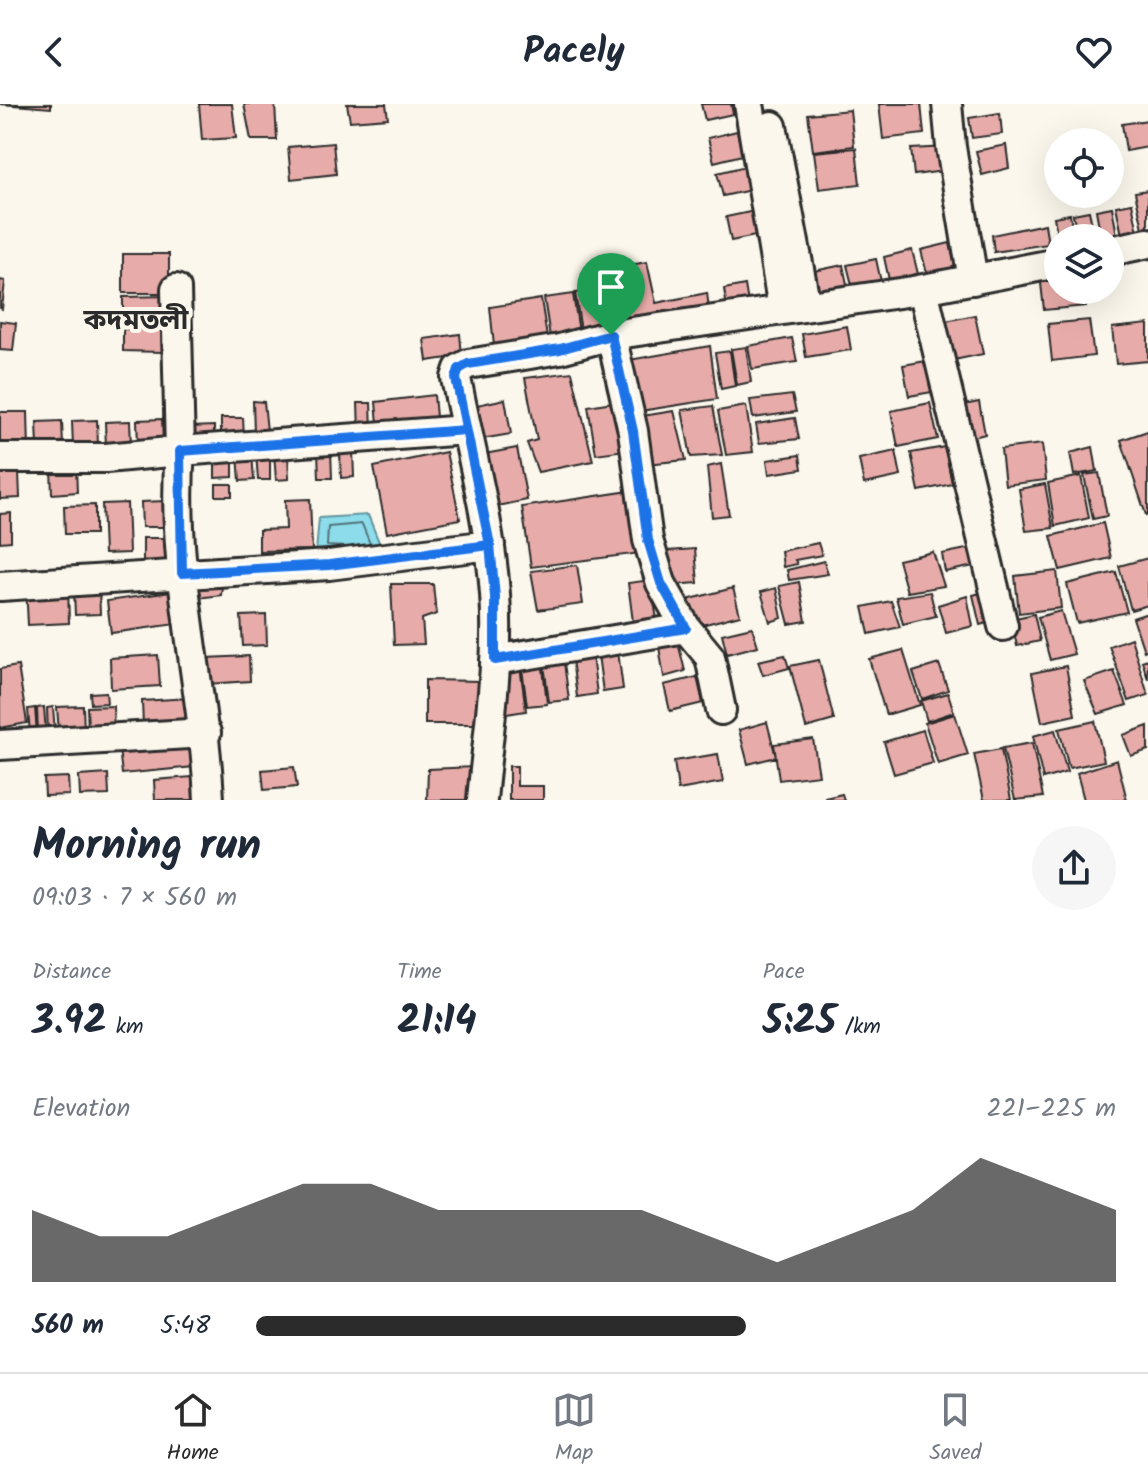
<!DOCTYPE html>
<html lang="en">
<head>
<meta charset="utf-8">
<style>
  :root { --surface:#fff; --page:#f6f6f7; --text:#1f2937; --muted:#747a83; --line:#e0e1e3; --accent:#2b2b2b }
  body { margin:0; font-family:Kalam,"Noto Sans Bengali",sans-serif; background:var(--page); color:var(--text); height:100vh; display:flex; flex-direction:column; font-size:30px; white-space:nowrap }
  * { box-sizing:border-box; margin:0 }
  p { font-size:26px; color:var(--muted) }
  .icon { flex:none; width:44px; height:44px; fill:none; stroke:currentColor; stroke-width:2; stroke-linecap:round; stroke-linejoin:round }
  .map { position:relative; height:696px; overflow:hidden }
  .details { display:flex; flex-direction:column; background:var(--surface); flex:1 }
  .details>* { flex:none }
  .tools { position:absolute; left:1044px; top:24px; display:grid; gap:16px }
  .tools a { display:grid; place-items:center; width:80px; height:80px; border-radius:50%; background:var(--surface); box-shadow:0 8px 32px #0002; font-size:40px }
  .pin { position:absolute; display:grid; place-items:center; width:68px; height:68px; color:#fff; margin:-82px -34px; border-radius:50% 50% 50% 0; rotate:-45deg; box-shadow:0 0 8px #0007 }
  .pin .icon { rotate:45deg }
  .round { display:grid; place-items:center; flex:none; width:84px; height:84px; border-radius:42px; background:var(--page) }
  .summary { display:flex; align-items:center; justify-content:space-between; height:136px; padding:0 32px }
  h1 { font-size:44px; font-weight:800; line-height:60px }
  .stats { display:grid; grid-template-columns:repeat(3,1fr); gap:12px; height:136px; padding:8px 32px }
  .stats div { display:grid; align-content:center }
  .stats b { font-size:40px; font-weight:800 }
  .stats small { font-size:22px; font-weight:400 }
  .stats p { font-size:22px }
  .chart { height:224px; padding:16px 32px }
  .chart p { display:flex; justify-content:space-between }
  .chart svg { width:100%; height:144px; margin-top:8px; fill:var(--accent); opacity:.7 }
  ul { padding:0 32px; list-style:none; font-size:26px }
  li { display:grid; grid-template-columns:128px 96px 1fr; align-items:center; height:60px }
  li i { height:20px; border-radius:10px; background:var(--accent) }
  header { display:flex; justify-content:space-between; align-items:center; height:104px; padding:0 32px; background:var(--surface); font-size:36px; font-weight:800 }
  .menu { display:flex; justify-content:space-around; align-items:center; height:112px; border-top:2px solid var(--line); background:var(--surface); font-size:22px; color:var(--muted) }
  .menu a { display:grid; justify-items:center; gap:4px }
  .menu .active { color:var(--accent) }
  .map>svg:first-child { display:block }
</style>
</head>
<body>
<header><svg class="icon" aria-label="back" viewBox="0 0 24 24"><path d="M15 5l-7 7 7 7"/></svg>Pacely<svg class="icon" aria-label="heart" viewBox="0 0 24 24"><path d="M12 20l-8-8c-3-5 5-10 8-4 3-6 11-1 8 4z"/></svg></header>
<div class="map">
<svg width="1148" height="696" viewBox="0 0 1148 696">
  <rect width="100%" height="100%" fill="#fbf7ec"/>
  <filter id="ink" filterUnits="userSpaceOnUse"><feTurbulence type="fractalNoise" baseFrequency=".0125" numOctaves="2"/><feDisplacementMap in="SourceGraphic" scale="16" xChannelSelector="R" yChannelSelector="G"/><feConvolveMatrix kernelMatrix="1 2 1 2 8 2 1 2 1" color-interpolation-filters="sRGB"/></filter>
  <g filter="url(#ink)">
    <path fill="#8ddceb" stroke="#66959e" stroke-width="2" d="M368 411 381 443 321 451 316 448 319 414Z"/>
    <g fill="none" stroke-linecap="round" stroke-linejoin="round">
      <path stroke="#527278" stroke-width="2" d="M347 443 327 442 328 423 362 420 370 440"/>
    </g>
    <path fill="#e7aca9" stroke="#2b2b2b" stroke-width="2" d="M0 0H51V4Z
      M199 0H232L236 34 202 36Z
      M244 0H275L277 36H251Z
      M347 0H386L388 14 350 17Z
      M701 0H731L733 10 705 16Z
      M879 0H921L924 30 883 35Z
      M850 6 854 42 813 47 808 10Z
      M1000 9 1002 30 972 34 969 14Z
      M1148 16V43L1126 47 1122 20Z
      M737 27 742 51 714 58 708 34Z
      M333 39 336 70 291 75 288 43Z
      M1006 41 1009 64 982 71 976 47Z
      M948 43 951 66 914 71 911 45Z
      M856 44 860 80 819 85 814 48Z
      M746 62 751 86 723 92 717 69Z
      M1148 86V128L1144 129 1135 88Z
      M1132 99 1139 133 1123 136 1116 102Z
      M1112 103 1118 137 1101 134 1096 106Z
      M755 107 760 131 731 137 726 113Z
      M1089 107 1095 134H1078L1073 110Z
      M1070 110 1074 134 1058 135 1054 113Z
      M1045 120 1048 140 994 148 992 131Z
      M950 139 955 164 927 170 921 146Z
      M912 146 918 170 889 176 884 153Z
      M123 150H169V189H123Z
      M876 155 881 178 853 185 847 161Z
      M647 158 656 199 707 189 709 205 624 222 613 164Z
      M843 161 848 185 820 191 814 167Z
      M1058 167V186H1084L1086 202 1044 206 1040 170Z
      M0 176 5 177 2 205 0 204Z
      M745 181 748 199 727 204 724 185Z
      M604 184 610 223 581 227 575 189Z
      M573 190 579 228 550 233 544 194Z
      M169 192 170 222H123V193Z
      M541 195 547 234 494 242 490 203Z
      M975 211 983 250 949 257 941 218Z
      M1089 216 1094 252 1052 257 1048 220Z
      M0 217 16 219 13 247 0 246Z
      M1148 220V257L1116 260 1112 224Z
      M847 222 851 246 806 253 802 230Z
      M123 225H161L162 248 123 247Z
      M460 230 462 252 427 257 424 235Z
      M792 234 797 258 752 265 748 242Z
      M710 242 717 295 640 307 629 256Z
      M746 243 751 278 737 281 731 245Z
      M730 247 735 282 721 285 715 249Z
      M926 257 932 288 909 292 903 261Z
      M572 268 593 357 538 368 527 339 537 336 525 274Z
      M434 291 437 324 379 330 376 298Z
      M792 291 796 308 753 314 750 296Z
      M505 295 511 330 475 336 468 303Z
      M253 297 264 298 267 327 254 328Z
      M619 297 626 346 596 350 588 302Z
      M979 298 985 330 966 335 959 302Z
      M358 299H371L372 326 359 327Z
      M930 299 938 335 898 343 891 307Z
      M713 302 722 351 691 353 682 306Z
      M746 302 753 348 726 351 718 307Z
      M674 307 686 356 646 360 636 313Z
      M0 308H28L29 348 0 349Z
      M221 314H243L244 332H221Z
      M795 314 799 335 759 339 756 320Z
      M162 315 163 340 138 341 137 316Z
      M97 316 98 341 73 342 72 317Z
      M62 317 63 342 38 343 37 318Z
      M130 317 131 342 106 343 105 318Z
      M214 322V341H192L191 323Z
      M1148 327V410L1146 411 1121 336Z
      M1042 340 1046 376 1005 381 1001 345Z
      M945 343 952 380 919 387 911 349Z
      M1093 343 1097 367 1074 371 1070 349Z
      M517 344 527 396 488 404 479 351Z
      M353 346 354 373 341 374 340 347Z
      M318 347H331L332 374H319Z
      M896 347 901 372 864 380 859 355Z
      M270 348V376H258L256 349Z
      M288 348 289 375 276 376 274 349Z
      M446 348 460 415 387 429 374 363Z
      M252 350 254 376 240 377 238 351Z
      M800 351 802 365 769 370 767 356Z
      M215 353H233V373L215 374Z
      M721 360 729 411 712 413 707 363Z
      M76 363 77 388 52 390 51 364Z
      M0 368H19L20 394 0 395Z
      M1099 369 1107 412 1093 415 1084 371Z
      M1081 372 1089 414 1055 422 1048 379Z
      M216 380H232V392H216Z
      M1045 380 1053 424 1026 427 1019 385Z
      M630 387 641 449 531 463 522 403Z
      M310 395 312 446 259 447V426L286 425 285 396Z
      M165 397 166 423H142L141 398Z
      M127 399 129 449 104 450 102 400Z
      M95 401V430H65L64 402Z
      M11 409V437L0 438V410Z
      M1103 419 1111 454 1060 466 1051 432Z
      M143 434H169V463H143Z
      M818 439 822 451 795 456 797 460 783 463 781 447Z
      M976 443 979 461 945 468 942 450Z
      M695 445 698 479 671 481 668 447Z
      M933 448 944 482 907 488 898 456Z
      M1148 454V501L1131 506 1119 462Z
      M824 457 828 470 789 476 787 466Z
      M577 461 583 500 538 506 531 467Z
      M1057 467 1061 504 1019 509 1015 472Z
      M1116 468 1127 508 1077 519 1067 480Z
      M223 472 221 491 190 495 188 476Z
      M651 476 658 523 634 526 628 479Z
      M799 478 806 517 789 520 779 482Z
      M68 480 69 519 28 521 26 482Z
      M391 480H433L436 510 422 515 424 540 394 541Z
      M733 484 740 511 694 523 687 496Z
      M776 484 782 514 770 518 761 488Z
      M999 484 1008 513 980 521 973 491Z
      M99 485 100 510 75 511 74 486Z
      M171 488 176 520 111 529 107 497Z
      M930 488 936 512 903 520 896 493Z
      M967 492 973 522 946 529 938 501Z
      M891 497 900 523 869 530 863 503Z
      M1061 507 1074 550 1050 556 1038 513Z
      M1148 509V545L1144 547 1133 514Z
      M1034 510 1040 537 1017 542 1011 515Z
      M266 511 267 541 243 542 241 512Z
      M752 523 758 542 727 550 722 530Z
      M675 526 685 567 664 573 657 531Z
      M1131 534 1148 591 1129 597 1109 542Z
      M617 540 623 585 603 588 597 543Z
      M591 545 597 590 577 593 571 548Z
      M903 546 920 601 886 611 869 555Z
      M158 551 160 582 111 585 110 554Z
      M563 551 569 596 549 598 543 553Z
      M785 551 789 564 763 571 758 557Z
      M249 552 250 577 207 580 206 554Z
      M542 555 547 600 527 602 521 557Z
      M1148 555V575L1142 557Z
      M819 556 834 616 806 624 790 562Z
      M939 560 948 586 922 595 913 568Z
      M18 562 27 619 0 624V565Z
      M520 562 526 607 506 610 500 565Z
      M1066 562 1075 611 1042 618 1032 569Z
      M1114 567 1127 601 1098 610 1084 577Z
      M697 573 703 599 670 607 664 581Z
      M425 576 481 577V620H425Z
      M106 588 107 599 91 600 90 589Z
      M948 589 954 608 927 617 921 597Z
      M189 594 191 619 143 622 142 597Z
      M83 602 84 627 59 629 57 603Z
      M113 602 114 627 88 628 87 603Z
      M44 603 46 629H38L37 604Z
      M53 603 55 629H48L47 604Z
      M35 604 37 630H30L28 605Z
      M955 610 968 651 938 660 925 619Z
      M1095 617 1104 657 1069 664 1059 625Z
      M767 618 776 653 748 660 739 626Z
      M1148 622V646L1131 652 1123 631Z
      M923 626 933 659 894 670 884 638Z
      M1055 626 1067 668 1043 675 1033 632Z
      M813 635 819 671 779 676 774 640Z
      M192 639 194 663 122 670 119 645Z
      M1032 639 1043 693 1015 696 1003 644Z
      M1001 645 1011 696H984L974 650Z
      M718 650 723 678 678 686 674 657Z
      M1117 656 1127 696H1084L1077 669Z
      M509 662H517V682H543V696H509Z
      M294 663 297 683 264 686 262 666Z
      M475 663 472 696H427L428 665Z
      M108 670 109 691 80 692 79 672Z
      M68 673 69 691 45 692 44 674Z
      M192 673 193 696H155L154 676Z
      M842 690 844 696H826L825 694Z"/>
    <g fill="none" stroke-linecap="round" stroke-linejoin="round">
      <defs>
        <path id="minor" d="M749 0 783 205
          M947 0 951 43 973 176
          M772 22 806 202
          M1110 147 1148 139
          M923 185 1003 522
          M611 231 633 327 648 436 661 479 686 524 710 553 721 606
          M0 354H106L180 347 176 185
          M0 482 329 461 490 441
          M495 556 686 524
          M0 641 206 629
          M209 696C204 580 170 465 180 347L466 326
          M482 696C488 628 500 558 495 490 490 417 470 346 456 274L459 265 468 260 560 245 611 231 913 187 1058 159"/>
      </defs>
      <use href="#minor" stroke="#2b2b2b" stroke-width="34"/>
      <use href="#minor" stroke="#fbf7ec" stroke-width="28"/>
    </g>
  </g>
  <g fill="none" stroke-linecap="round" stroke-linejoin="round" filter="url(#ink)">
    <defs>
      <path id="route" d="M611 231 560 245 468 260 459 265 456 274 490 441 329 461 182 469 180 347 466 326 490 441 495 493V556L686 524 661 479 648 436 633 327 611 231"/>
    </defs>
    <use href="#route" stroke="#fff" stroke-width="16"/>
    <use href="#route" stroke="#1a73e8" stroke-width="10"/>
  </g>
  <g text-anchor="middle" stroke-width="8" stroke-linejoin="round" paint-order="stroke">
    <g font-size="28" font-weight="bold" fill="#2b2b2b" stroke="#fbf7ec">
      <text x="136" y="225">কদমতলী</text>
    </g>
  </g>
</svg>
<div class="tools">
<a><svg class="icon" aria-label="locate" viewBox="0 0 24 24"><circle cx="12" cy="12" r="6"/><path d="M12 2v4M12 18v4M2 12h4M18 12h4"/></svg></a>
<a><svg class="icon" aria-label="layers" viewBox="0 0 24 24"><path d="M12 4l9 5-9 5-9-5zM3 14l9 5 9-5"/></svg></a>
</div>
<div class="pin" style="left:611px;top:231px;background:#1e9e55"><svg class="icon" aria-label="arrive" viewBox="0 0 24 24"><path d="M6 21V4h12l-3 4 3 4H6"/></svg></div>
</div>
<section class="details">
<div class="summary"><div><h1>Morning run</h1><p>09:03 · 7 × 560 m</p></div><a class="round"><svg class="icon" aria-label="share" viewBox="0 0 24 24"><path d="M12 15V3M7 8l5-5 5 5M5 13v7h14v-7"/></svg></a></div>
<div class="stats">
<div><p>Distance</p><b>3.92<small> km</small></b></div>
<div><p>Time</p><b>21:14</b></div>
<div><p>Pace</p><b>5:25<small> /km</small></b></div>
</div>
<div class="chart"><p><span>Elevation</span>221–225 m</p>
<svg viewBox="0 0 160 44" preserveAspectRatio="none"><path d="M0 44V22L10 30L20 30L30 22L40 14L50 14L60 22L70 22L80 22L90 22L100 30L110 38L120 30L130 22L140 6L150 14L160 22V44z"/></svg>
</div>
<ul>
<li><b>560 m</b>5:48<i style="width:57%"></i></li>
</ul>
</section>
<nav class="menu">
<a class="active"><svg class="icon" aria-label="home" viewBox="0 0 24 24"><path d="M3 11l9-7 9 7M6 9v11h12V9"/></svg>Home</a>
<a><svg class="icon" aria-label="map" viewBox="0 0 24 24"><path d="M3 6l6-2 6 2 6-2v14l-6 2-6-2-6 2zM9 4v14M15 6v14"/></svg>Map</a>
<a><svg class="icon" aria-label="saved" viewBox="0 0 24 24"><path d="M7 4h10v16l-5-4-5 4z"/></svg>Saved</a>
</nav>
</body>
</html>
